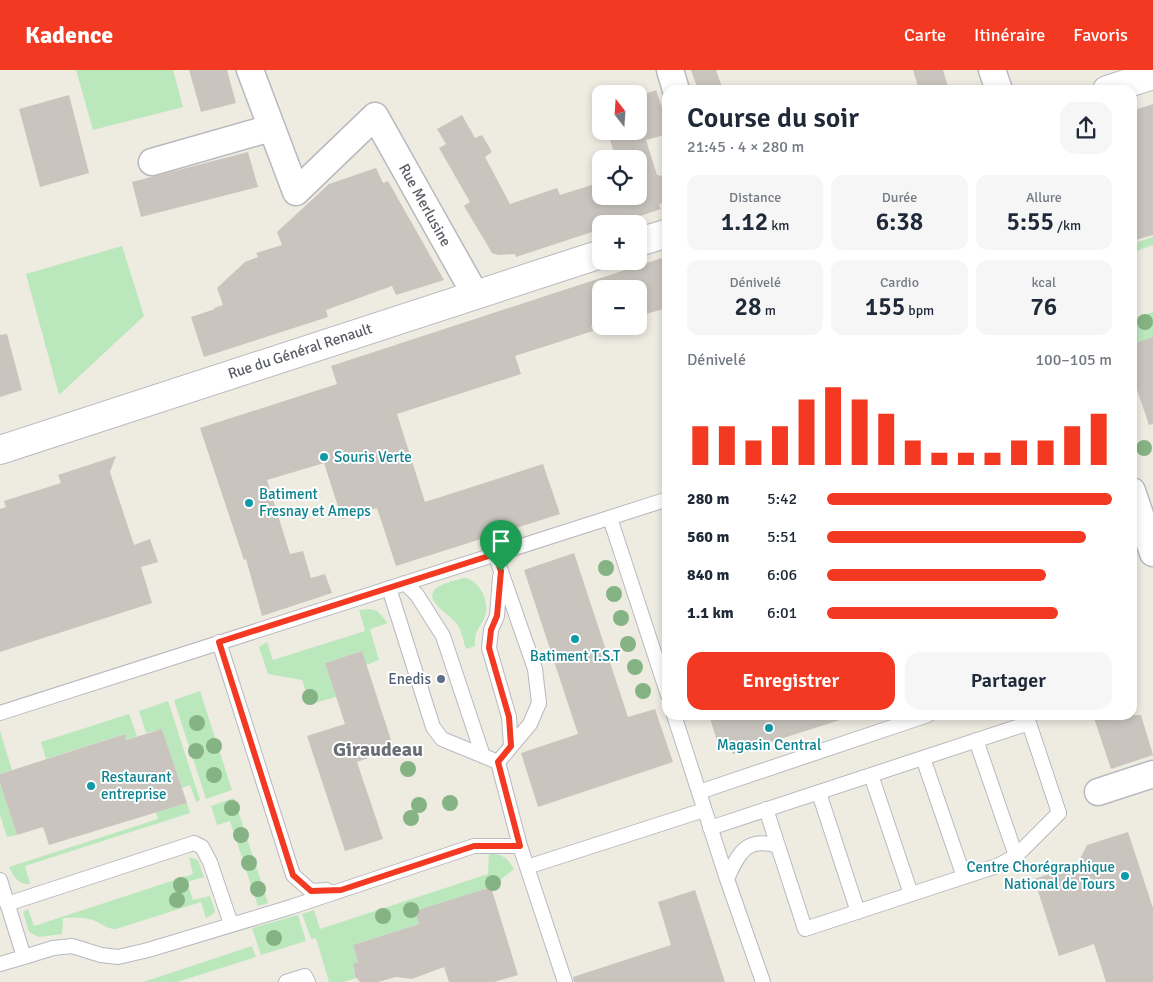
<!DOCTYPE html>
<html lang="fr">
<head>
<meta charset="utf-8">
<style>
  :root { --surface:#fff; --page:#f6f6f7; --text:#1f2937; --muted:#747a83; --accent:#f33921 }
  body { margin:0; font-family:Signika,sans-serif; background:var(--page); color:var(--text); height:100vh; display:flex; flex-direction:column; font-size:19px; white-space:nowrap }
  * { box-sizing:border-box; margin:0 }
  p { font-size:16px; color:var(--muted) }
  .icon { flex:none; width:28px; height:28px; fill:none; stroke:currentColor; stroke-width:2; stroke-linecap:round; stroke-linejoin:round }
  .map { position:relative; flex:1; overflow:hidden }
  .sheet { position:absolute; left:662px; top:15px; width:475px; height:635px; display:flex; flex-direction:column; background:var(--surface); border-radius:15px; box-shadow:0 2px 8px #0003 }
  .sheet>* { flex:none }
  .needle { width:32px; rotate:343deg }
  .buttons { position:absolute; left:592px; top:15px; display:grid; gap:10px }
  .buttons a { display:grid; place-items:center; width:55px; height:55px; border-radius:10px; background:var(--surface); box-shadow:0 2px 8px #0003; font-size:25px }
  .pin { position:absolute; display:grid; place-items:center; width:42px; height:42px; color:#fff; margin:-51px -21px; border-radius:50% 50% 50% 0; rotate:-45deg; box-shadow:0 0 5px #0007 }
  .pin .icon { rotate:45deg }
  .round { display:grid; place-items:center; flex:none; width:52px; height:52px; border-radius:15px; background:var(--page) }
  .headline { display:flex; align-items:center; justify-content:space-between; height:85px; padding:0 25px }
  h1 { font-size:28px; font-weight:600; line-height:38px }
  .figures { display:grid; grid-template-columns:repeat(3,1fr); gap:8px; height:85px; padding:5px 25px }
  .figures div { display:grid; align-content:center; border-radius:12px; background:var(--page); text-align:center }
  .figures b { font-size:25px; font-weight:600 }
  .figures small { font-size:14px; font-weight:400 }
  .figures p { font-size:14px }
  .chart { height:140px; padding:10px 25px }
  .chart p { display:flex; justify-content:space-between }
  .chart svg { width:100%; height:90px; margin-top:5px; stroke:var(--accent); stroke-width:6 }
  .primary-button { display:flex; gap:10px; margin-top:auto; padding:10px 25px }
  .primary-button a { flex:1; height:58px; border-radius:15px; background:var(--accent); color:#fff; font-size:20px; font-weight:600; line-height:58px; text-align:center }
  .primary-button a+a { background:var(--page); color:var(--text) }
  ul { padding:0 25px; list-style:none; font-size:16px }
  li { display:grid; grid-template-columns:80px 60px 1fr; align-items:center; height:38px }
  li i { height:12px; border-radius:6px; background:var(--accent) }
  header { display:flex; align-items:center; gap:30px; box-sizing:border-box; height:70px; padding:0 25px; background:var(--accent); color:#fff }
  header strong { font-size:24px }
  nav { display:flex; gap:28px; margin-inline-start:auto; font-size:18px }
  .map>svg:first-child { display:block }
</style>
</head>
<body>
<header>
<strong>Kadence</strong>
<nav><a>Carte</a><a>Itinéraire</a><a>Favoris</a></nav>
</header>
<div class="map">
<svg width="1153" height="912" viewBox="0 0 1153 912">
  <rect width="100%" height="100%" fill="#eeebe1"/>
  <path fill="#bbe7bd" d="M76 0H173L183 37 93 60Z
    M1153 167V175L1133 182V171L1135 173Z
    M122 176 144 246 59 325 26 204Z
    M1153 242V267L1133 274 1132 249Z
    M464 508C478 509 488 528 486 542 484 556 474 556 475 576L466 579C463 571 462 559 456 553 450 546 442 541 436 534 422 516 452 512 464 508Z
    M370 539 377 541 388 553 370 559 379 590 366 595 361 581 325 593 336 627 310 634 302 610 268 604 259 577 267 572 273 590 365 561 359 540Z
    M200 621 232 720 206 729 174 630Z
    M168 631 200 730 196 732 190 715 182 718 162 659 146 663 139 641Z
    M129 644 137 666 126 670 124 664 46 689 41 672Z
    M0 661 12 700 0 704Z
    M0 713 17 765 7 767 0 745Z
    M234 728 268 833 258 836 230 751 217 755 211 736Z
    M187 733 190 743 25 796 30 814C18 815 14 807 9 797L158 749 156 742Z
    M489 783C503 785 507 787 514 799L491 817 416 841 419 854 353 875 358 892 353 894 354 903 357 908 343 912H329L316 868 311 869 302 844 314 840 320 859 488 804Z
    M189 787 198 790 204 807 187 812 193 830 210 826 215 841 213 844 206 848 201 832 116 859C106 859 101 853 93 850 83 847 73 847 63 848L62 864 39 867 29 862 23 842 28 839 34 856 193 804Z
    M298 845 306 871 261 885 252 858Z
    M252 876 256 887 177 912H143Z"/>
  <path fill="#c9c5be" d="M189 0H227L236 33 201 42Z
    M691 0H716L723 20H698Z
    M913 0H943L949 20H919Z
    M656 20 668 55V64L646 70 657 105 668 107V131L659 134 661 139 616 154H601V159L516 187 515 184 498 185 492 183 464 136 470 132 439 78 446 74 437 59 462 45 475 68 482 65 492 82 485 87 510 134 557 118 560 125 601 112V126H639V89H616L610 70 639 61V26Z
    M69 25 89 103 40 117 19 39Z
    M1153 34V165L1132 171V41Z
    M248 82 258 117 141 147 132 112Z
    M376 98 383 113 388 111 444 210 396 225 392 216 326 240 328 247 204 287 191 247 215 239 214 238 223 235 217 218 245 192 258 187 256 183 282 175 277 162 329 114Z
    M668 186V238L645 244 644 239 639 240V219H601V252L591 256 593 261 515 286 521 304 397 344 425 432 543 394 560 444 396 496 377 438 342 449 324 393 267 410 290 484 303 481 311 508 325 504 332 523 262 546 246 489 244 490 200 358 337 314 331 296Z
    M7 264 22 320 0 327V265Z
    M1153 267V354L1149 355 1132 305V274Z
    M116 386 110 402 134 475 150 469 158 492 141 497 152 533 0 582V439L6 437 4 431 61 413 58 405Z
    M574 483 628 647 655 639 673 692 538 737 521 683 578 664 524 500Z
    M362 581 394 679 357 692 383 769 345 781 307 666 345 654 325 593Z
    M709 645H840V650L733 684 725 668 717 671Z
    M1093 645H1141L1153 685 1111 699Z
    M162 659 187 733 49 775 43 757 17 765 0 713V704L125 664 126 670Z
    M1128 762 1153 838V912H1106L1094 874 1059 886 1034 809 1077 795 1087 775Z
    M491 817 518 905 494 912H449L444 897 412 909 396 907 378 912H360L355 906 353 894 358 892 353 875 419 854 415 841Z
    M695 820 725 912H574L573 907 671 875 658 832Z"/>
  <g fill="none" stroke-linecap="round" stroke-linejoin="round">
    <defs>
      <path id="service" d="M610 448 668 625
        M495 484 535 599 539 633 530 654 498 692
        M500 507 497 546 491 560 489 578 509 647 511 676
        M405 513 417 525 443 566 483 686
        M389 518 433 657 442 669 498 692 520 776 565 912
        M219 572 293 805 311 821 327 820
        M0 643 668 429
        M674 645 727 809 763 912
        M976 670 1016 786
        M923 688 964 807
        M871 705 911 824
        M699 722 928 645
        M819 723 858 842
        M766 739 778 776
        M710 758 1029 653 1059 743 1016 786 997 796 805 859 778 776C746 766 738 784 727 809
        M527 797 704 740
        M0 810 24 887 53 878 72 876 101 885 118 887 148 880 291 837 474 776H520
        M7 834 194 773 202 777 210 792 231 854
        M0 894 24 887
        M286 912 305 906 308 912"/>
      <path id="minor" d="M250 0 296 122 375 46 475 224
        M670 0 676 20
        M992 0 999 20
        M152 92 271 58
        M1132 421 1153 483
        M1098 722 1153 704"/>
      <path id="tertiary" d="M1107 20 1153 5
        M639 172 668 163
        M0 380 601 184"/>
    </defs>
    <use href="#service" stroke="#b7b9bf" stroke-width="16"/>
    <use href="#minor" stroke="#b7b9bf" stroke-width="29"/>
    <use href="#tertiary" stroke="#b7b9bf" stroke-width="30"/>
    <use href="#service" stroke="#fff" stroke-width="14"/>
    <use href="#minor" stroke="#fff" stroke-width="26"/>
    <use href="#tertiary" stroke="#fff" stroke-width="28"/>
  </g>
  <g fill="#85b383">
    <circle cx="1145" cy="252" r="8"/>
    <circle cx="1144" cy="378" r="8"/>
    <circle cx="606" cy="498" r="8"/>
    <circle cx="614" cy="524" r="8"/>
    <circle cx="621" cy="548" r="8"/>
    <circle cx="628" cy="574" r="8"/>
    <circle cx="635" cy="597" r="8"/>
    <circle cx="643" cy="621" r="8"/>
    <circle cx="310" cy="627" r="8"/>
    <circle cx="197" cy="653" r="8"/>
    <circle cx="214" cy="676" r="8"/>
    <circle cx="196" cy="681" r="8"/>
    <circle cx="408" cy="699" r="8"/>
    <circle cx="214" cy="705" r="8"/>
    <circle cx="450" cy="733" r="8"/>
    <circle cx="419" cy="735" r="8"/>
    <circle cx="232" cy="738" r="8"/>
    <circle cx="411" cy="748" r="8"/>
    <circle cx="241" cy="765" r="8"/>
    <circle cx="249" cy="793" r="8"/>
    <circle cx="493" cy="813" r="8"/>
    <circle cx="181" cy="815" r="8"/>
    <circle cx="258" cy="819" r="8"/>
    <circle cx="177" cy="830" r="8"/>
    <circle cx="411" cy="840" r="8"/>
    <circle cx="383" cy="846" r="8"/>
    <circle cx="274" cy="868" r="8"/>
  </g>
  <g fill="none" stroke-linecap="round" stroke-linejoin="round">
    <defs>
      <path id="route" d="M495 484 501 501 497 546 491 560 489 578 509 647 511 676 498 692 520 776H474L341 820 311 821 293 805 219 572Z"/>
    </defs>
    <use href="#route" stroke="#fff" stroke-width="10"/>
    <use href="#route" stroke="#f33921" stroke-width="6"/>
  </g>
  <g fill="#0f9aa8" stroke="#fff" stroke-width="2">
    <circle cx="324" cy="387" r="5"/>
    <circle cx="249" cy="433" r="5"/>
    <circle cx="575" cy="569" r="5"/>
    <circle cx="769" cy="658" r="5"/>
    <circle cx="91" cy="716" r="5"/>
    <circle cx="1125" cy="806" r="5"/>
  </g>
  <circle fill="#5c6f8a" stroke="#fff" stroke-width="2" cx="441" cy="609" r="5"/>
  <g text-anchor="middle" stroke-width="4" stroke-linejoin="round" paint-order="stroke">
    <g font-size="15" fill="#5a5d63" stroke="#fff">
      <text transform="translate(425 135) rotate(61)" y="5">Rue Merlusine</text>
      <text transform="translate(300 281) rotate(-18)" y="5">Rue du Général Renault</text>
    </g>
    <g font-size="15" fill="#0d838f" stroke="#fff" text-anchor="start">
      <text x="334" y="392">Souris Verte</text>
      <text x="259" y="429">Batiment<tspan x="259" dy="17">Fresnay et Ameps</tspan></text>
      <text x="575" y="591" text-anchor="middle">Batiment T.S.T</text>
      <text x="769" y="680" text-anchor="middle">Magasin Central</text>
      <text x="101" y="712">Restaurant<tspan x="101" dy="17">entreprise</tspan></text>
      <text x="1115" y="802" text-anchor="end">Centre Chorégraphique<tspan x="1115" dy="17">National de Tours</tspan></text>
    </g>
    <g font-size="15" fill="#4e5e75" stroke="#fff" text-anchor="end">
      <text x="431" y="614">Enedis</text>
    </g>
    <g font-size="20" font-weight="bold" fill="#6b6f75" stroke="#fff">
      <text x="378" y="686">Giraudeau</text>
    </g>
  </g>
</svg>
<div class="buttons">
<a><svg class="needle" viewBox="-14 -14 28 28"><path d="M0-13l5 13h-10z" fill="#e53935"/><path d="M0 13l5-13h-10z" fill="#747a83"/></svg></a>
<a><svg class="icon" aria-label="locate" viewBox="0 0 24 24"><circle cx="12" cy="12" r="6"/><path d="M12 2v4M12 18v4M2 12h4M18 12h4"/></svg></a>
<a>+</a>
<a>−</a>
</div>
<div class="pin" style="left:501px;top:501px;background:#1e9e55"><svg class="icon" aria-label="arrive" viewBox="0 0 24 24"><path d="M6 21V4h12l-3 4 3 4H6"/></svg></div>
<section class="sheet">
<div class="headline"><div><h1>Course du soir</h1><p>21:45 · 4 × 280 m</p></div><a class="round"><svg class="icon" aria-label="share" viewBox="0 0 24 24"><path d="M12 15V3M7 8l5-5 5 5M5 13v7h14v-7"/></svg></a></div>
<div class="figures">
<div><p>Distance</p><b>1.12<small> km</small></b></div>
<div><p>Durée</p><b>6:38</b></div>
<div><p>Allure</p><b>5:55<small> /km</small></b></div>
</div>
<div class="figures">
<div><p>Dénivelé</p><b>28<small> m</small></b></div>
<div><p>Cardio</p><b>155<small> bpm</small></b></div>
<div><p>kcal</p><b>76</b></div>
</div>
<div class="chart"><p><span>Dénivelé</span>100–105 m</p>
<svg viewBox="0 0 160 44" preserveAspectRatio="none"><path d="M5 44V25M15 44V25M25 44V32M35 44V25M45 44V12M55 44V6M65 44V12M75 44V19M85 44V32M95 44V38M105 44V38M115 44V38M125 44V32M135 44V32M145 44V25M155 44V19"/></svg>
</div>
<ul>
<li><b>280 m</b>5:42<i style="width:100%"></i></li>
<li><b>560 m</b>5:51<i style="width:91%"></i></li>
<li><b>840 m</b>6:06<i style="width:77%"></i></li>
<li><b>1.1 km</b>6:01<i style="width:81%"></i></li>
</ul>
<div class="primary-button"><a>Enregistrer</a><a>Partager</a></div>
</section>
</div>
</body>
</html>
